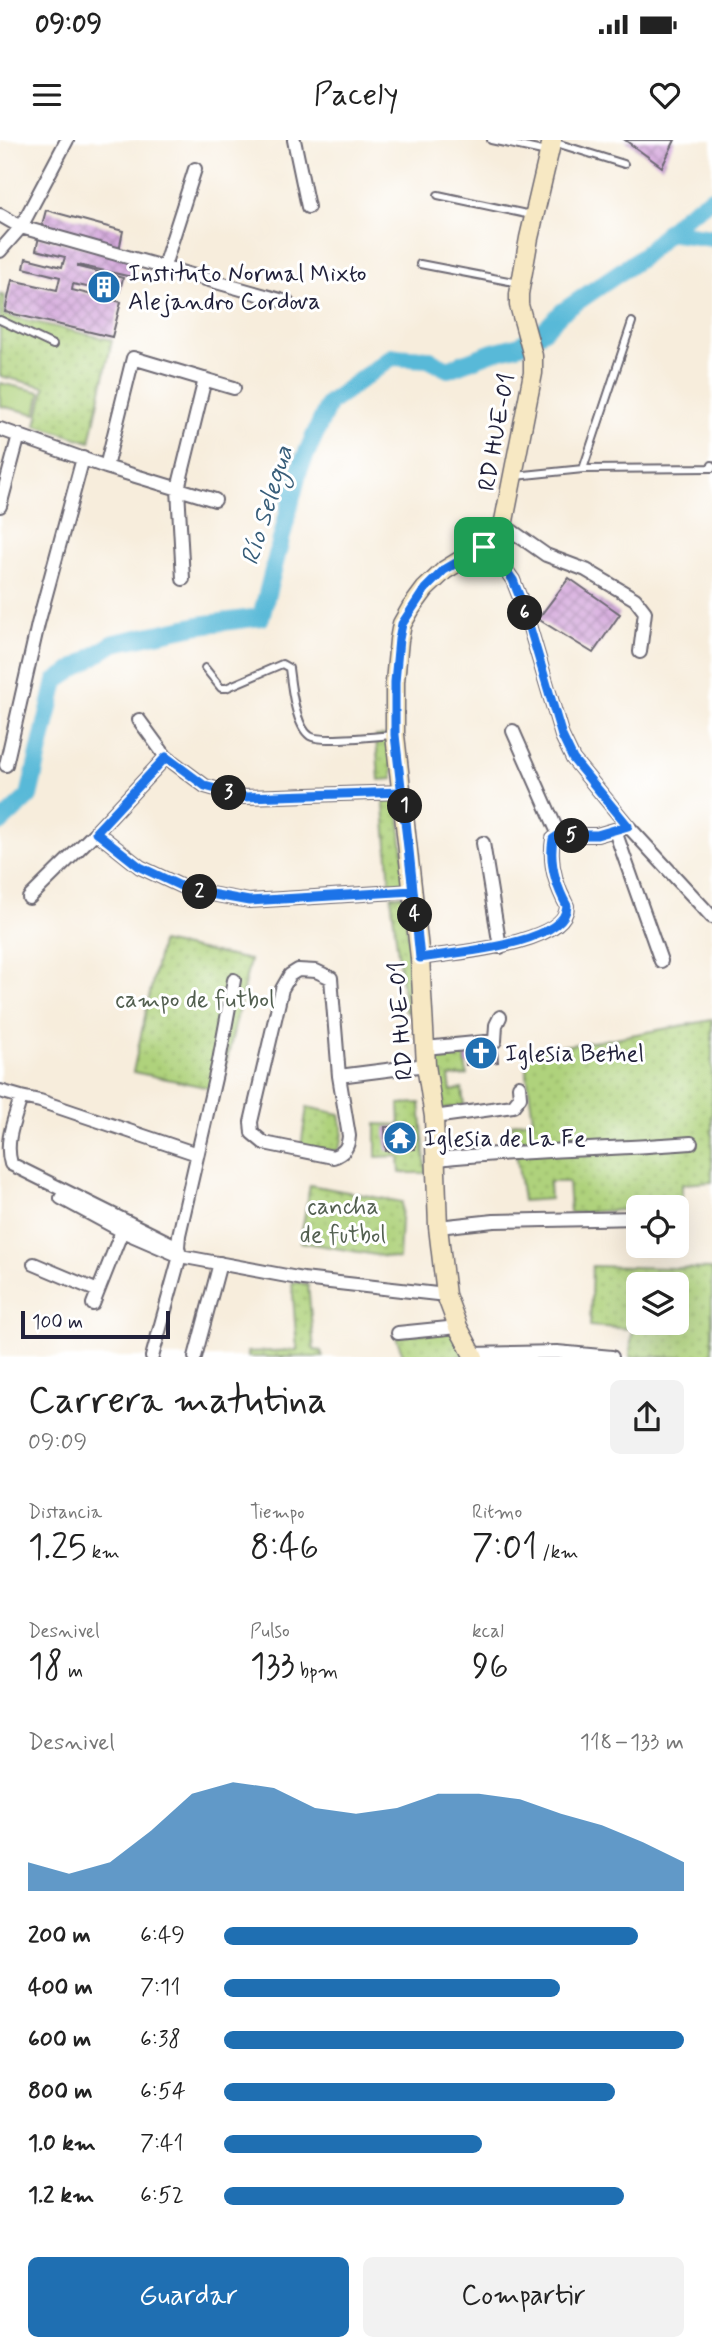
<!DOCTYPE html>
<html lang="es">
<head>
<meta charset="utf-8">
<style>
  :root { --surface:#fff; --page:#f2f2f2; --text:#222; --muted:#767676; --accent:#1f6fb2 }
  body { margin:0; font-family:Mynerve,sans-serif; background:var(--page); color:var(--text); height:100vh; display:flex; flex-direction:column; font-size:26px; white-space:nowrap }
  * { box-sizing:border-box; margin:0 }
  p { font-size:23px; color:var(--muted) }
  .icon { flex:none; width:38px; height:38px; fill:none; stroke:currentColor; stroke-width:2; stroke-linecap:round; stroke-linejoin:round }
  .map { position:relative; height:1217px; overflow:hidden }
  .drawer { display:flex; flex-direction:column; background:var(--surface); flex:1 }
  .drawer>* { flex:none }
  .controls { position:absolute; left:626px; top:1055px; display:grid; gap:14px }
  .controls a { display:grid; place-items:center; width:63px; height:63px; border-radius:10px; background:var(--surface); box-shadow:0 7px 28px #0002; font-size:35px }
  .scale { position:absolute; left:21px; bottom:18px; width:149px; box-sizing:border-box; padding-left:7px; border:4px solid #22223b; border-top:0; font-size:19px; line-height:24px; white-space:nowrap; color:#22223b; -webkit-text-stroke:5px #fff; paint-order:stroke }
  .pin { position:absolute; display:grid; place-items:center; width:60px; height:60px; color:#fff; margin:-30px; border-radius:14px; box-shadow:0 4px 10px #0006 }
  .km { position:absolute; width:35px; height:35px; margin:-18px; border-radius:50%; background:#222; color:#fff; font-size:19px; line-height:35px; text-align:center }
  .round { display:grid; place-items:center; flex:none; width:74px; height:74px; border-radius:10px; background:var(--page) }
  .head { display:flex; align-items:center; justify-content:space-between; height:119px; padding:0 28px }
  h1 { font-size:38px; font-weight:600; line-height:52px }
  .metrics { display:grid; grid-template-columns:repeat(3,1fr); gap:10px; height:119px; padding:7px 28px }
  .metrics div { display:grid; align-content:center }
  .metrics b { font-size:35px; font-weight:600 }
  .metrics small { font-size:19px; font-weight:400 }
  .metrics p { font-size:19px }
  .chart { height:196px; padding:14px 28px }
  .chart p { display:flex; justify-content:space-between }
  .chart svg { width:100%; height:126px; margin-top:7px; fill:var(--accent); opacity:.7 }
  .primary-button { display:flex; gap:14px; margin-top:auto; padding:14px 28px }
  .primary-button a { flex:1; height:80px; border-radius:10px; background:var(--accent); color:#fff; font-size:28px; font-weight:600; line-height:80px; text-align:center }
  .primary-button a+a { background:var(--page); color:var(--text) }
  ul { padding:0 28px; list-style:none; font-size:23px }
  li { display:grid; grid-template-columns:112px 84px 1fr; align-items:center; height:52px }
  li i { height:18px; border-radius:9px; background:var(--accent) }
  .status { display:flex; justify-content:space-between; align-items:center; height:49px; padding:0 35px; background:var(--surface); direction:ltr }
  .status svg { height:19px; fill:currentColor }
  header { display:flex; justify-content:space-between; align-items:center; height:91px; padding:0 28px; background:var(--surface); font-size:32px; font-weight:600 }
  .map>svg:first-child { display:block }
</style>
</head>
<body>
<div class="status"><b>09:09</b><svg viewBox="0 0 49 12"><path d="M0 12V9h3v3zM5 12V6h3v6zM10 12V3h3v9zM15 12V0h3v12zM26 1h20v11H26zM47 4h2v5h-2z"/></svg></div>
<header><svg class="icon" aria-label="menu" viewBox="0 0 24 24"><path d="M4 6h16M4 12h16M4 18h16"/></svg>Pacely<svg class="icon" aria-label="heart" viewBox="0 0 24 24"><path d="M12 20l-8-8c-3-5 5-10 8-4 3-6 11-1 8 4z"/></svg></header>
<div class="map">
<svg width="712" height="1217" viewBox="0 0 712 1217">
  <defs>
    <pattern id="park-dots" width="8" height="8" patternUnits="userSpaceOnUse" patternTransform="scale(1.75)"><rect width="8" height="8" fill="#afd27b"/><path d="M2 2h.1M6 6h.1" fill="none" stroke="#96b46b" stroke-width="1.8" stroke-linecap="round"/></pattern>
    <pattern id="building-cross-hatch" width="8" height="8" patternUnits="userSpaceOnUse" patternTransform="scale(1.75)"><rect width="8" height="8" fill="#d1a1d9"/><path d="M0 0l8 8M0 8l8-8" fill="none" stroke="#a983b1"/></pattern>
  </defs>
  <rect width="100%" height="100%" fill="#fff"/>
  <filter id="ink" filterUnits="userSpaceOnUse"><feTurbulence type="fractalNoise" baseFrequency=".0143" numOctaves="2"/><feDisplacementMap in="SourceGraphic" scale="14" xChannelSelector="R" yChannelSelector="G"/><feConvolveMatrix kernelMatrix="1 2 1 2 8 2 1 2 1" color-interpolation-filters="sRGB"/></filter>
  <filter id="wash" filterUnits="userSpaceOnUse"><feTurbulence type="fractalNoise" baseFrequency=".00686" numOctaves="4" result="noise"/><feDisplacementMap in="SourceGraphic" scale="28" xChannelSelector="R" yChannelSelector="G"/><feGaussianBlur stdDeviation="1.57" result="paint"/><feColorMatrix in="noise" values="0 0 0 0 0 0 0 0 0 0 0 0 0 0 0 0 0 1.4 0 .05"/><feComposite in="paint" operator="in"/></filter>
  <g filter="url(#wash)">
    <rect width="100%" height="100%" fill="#f7eddc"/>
    <path fill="#afd27b" stroke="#687a5b" stroke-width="2" d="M0 243 41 252 36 274 0 266Z"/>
    <path fill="url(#park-dots)" stroke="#687a5b" stroke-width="2" fill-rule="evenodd" d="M0 154 5 156 4 175 112 200 90 302 36 285 45 247 0 236Z
      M376 596H390L393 639 379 640Z
      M397 652 406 744 390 745 383 653Z
      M403 755 411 817 408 824 416 872H405L391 756Z
      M161 802 250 820 220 950 133 932Z
      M712 880V1042L682 1044V1067L639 1068V1069L570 1073 568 1042H549L550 1059 523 1061 512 984 533 979 524 911 599 901Z
      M463 904 467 935 449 937 451 951 462 949 464 965 439 970 430 907Z
      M420 963 426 1033H400L399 1016 376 1017V984L400 985 399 964Z
      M307 967 340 974C342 987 346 999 337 1011L301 1006Z
      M310 1045 402 1062 399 1119 300 1102Z
      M592 1126 712 1129V1217H630L632 1189 590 1186ZM639 1144H677V1183H639Z
      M292 1142 308 1144 314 1210 321 1211 323 1217H248L247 1212 297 1210Z
      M454 1189 468 1217H404L396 1197Z"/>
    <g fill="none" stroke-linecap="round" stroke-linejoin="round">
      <path stroke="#59b9d8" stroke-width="18" d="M667 92 712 98
        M0 683 29 656 56 541 114 503 199 485 261 477 299 330 329 263 392 217 428 219 448 229 493 212 520 205 544 190 562 172 642 117 685 76 712 58"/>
    </g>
    <g id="blocks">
      <path fill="url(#building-cross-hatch)" d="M625 0H675L662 27Z
        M46 70 123 91 119 110 41 89Z
        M39 97 137 120 132 137 78 125V127L123 138 119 154 73 144 72 150 121 162 112 197 5 172 12 140 57 150 60 137 24 128 26 118 62 127 65 117 36 110Z
        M569 438 620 474 593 513 538 479Z
        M496 902 498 922 466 925 464 904Z
        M413 986 415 1009 386 1011 385 987Z"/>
    </g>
  </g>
  <g filter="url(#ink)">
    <use href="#blocks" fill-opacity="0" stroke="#6d6973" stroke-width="2"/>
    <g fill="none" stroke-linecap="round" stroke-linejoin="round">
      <defs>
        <path id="lane" d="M491 0 547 12
          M553 2 624 24
          M438 55 531 75
          M420 124 519 143
          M0 180 53 205
          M583 329 632 182
          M515 336 583 329 712 328V325
          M205 528 221 548H226L282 524 289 528C291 544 295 586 310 596 320 603 378 596 393 595"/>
        <path id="street" d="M294 0 308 67
          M0 75 21 87 287 162
          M0 111 21 87 67 0
          M164 126 195 29
          M0 289 106 327 215 360
          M106 327 133 218 234 248
          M0 366 19 295
          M502 384 546 415 586 430 635 459 645 472 640 512
          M484 406 503 426 513 440 524 468 562 596 573 619 628 686 712 777
          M183 439 178 349 205 239
          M139 580 166 617 205 646 244 657 403 652
          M513 591 559 695
          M6 625 38 484 83 318
          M615 691 661 821
          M96 692 140 727 189 750 249 761 413 751
          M483 703 500 807
          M29 758 96 692 166 617
          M420 818C450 813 567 805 567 766 556 746 549 722 553 699L559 695H597L628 686
          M298 830 316 831 331 838 339 936 349 996C348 1008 344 1013 333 1017L264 1003 252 993 251 982 282 849 290 835Z
          M425 908 495 901 496 885 500 877
          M339 936 426 925
          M0 951 21 957C15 979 4 1001 11 1024L174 1105
          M21 957 40 961 197 1014
          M434 977 513 966 520 957 519 946
          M437 1019C521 1010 606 1010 691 1003
          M61 1058 122 1091 180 1116 303 1139 446 1155
          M438 1087 494 1081 639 1078
          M34 1124 98 1151
          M93 1164 122 1091
          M398 1193 458 1187
          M472 1214 557 1212 612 1217
          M152 1217 180 1116 178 1107 179 1095 219 921 234 840
          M195 1217 220 1123"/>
        <path id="secondary" d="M474 1217 458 1187 446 1155 438 1087 434 977 426 925 420 818 395 595V542L399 500 402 484 411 468 425 449 445 430 484 406 498 392 504 381 533 233V216L519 165V154L529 98 552 0"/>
      </defs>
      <use href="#lane" stroke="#6d6973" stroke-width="10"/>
      <use href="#street" stroke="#6d6973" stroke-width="16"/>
      <use href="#secondary" stroke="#6d6973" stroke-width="21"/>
      <use href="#lane" stroke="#fff" stroke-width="6"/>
      <use href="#street" stroke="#fff" stroke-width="12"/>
      <use href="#secondary" stroke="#f7e8c3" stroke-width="18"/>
    </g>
  </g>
  <g fill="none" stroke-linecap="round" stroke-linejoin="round" filter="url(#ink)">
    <defs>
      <path id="route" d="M484 407 444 430 425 449 402 484 399 499 395 542V595L413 751 249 761 189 750 140 727 96 692 166 617 205 646 244 657 403 652 420 818C450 813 566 805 567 766 556 746 549 722 553 699L559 695H597L628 686 573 619 562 596 524 468 513 440 503 426 484 407"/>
    </defs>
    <use href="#route" stroke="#fff" stroke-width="14"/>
    <use href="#route" stroke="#1a73e8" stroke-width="9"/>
  </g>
  <defs>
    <symbol id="building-disc" viewBox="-11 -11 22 22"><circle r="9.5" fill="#1f6fb2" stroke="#fff"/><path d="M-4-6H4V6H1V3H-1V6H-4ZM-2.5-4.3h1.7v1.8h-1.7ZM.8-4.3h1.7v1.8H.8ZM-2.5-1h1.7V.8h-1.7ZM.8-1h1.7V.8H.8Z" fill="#fff"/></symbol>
    <symbol id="church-disc" viewBox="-11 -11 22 22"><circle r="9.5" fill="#1f6fb2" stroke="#fff"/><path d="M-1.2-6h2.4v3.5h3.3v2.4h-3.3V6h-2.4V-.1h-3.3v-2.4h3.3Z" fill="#fff"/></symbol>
    <symbol id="temple-disc" viewBox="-11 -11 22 22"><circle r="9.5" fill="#1f6fb2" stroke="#fff"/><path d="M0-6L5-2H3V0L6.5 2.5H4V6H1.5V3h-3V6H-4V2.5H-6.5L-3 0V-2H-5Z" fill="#fff"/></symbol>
  </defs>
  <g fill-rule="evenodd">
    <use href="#building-disc" x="85" y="128" width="38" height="38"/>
    <use href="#church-disc" x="462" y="894" width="38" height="38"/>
    <use href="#temple-disc" x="381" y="979" width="38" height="38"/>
  </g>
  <g text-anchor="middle" stroke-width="6" stroke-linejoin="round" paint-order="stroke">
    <g font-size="24" fill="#22223b" stroke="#fff" text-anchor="start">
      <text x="128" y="141">Instituto Normal Mixto<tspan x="128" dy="28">Alejandro Cordova</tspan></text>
      <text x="505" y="921">Iglesia Bethel</text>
      <text x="424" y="1006">Iglesia de La Fe</text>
    </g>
    <g font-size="24" fill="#22223b" stroke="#fff">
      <text transform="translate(496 292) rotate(-80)" y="8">RD HUE-01</text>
      <text transform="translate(400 881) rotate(-94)" y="8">RD HUE-01</text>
    </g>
    <g font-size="24" fill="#536051" stroke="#fff">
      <text x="195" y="867">campo de futbol</text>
      <text x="343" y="1074">cancha<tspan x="343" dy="28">de futbol</tspan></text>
    </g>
    <g font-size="26" font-style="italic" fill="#385e7a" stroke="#fff">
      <text transform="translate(266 365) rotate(-73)" y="9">Río Selegua</text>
    </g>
  </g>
</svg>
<div class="controls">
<a><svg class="icon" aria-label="locate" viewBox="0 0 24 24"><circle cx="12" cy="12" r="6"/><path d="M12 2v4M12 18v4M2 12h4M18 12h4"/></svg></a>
<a><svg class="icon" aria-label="layers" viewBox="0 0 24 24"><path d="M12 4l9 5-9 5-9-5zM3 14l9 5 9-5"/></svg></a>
</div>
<div class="scale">100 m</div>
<div class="pin" style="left:484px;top:407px;background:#1e9e55"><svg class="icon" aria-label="arrive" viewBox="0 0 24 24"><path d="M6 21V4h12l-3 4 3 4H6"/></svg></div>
<b class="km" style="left:405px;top:666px">1</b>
<b class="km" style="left:200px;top:752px">2</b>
<b class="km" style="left:229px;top:653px">3</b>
<b class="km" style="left:415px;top:775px">4</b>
<b class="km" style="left:572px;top:696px">5</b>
<b class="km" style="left:525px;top:473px">6</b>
</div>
<section class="drawer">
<div class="head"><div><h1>Carrera matutina</h1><p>09:09</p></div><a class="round"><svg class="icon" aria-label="share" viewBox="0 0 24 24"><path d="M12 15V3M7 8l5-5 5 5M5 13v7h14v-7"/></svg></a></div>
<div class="metrics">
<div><p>Distancia</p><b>1.25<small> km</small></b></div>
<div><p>Tiempo</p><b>8:46</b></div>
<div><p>Ritmo</p><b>7:01<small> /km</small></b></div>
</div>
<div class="metrics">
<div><p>Desnivel</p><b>18<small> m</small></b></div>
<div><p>Pulso</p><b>133<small> bpm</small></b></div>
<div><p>kcal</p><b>96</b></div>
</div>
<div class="chart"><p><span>Desnivel</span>118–133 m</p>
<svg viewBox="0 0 160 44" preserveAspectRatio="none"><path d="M0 44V34L10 38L20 34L30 23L40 10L50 6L60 8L70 15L80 17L90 15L100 10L110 10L120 12L130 17L140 21L150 27L160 34V44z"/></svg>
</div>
<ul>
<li><b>200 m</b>6:49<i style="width:90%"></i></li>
<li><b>400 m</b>7:11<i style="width:73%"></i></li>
<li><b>600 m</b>6:38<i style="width:100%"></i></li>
<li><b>800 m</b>6:54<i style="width:85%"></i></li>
<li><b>1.0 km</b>7:41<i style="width:56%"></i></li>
<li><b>1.2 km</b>6:52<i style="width:87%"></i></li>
</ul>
<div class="primary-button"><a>Guardar</a><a>Compartir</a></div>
</section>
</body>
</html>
